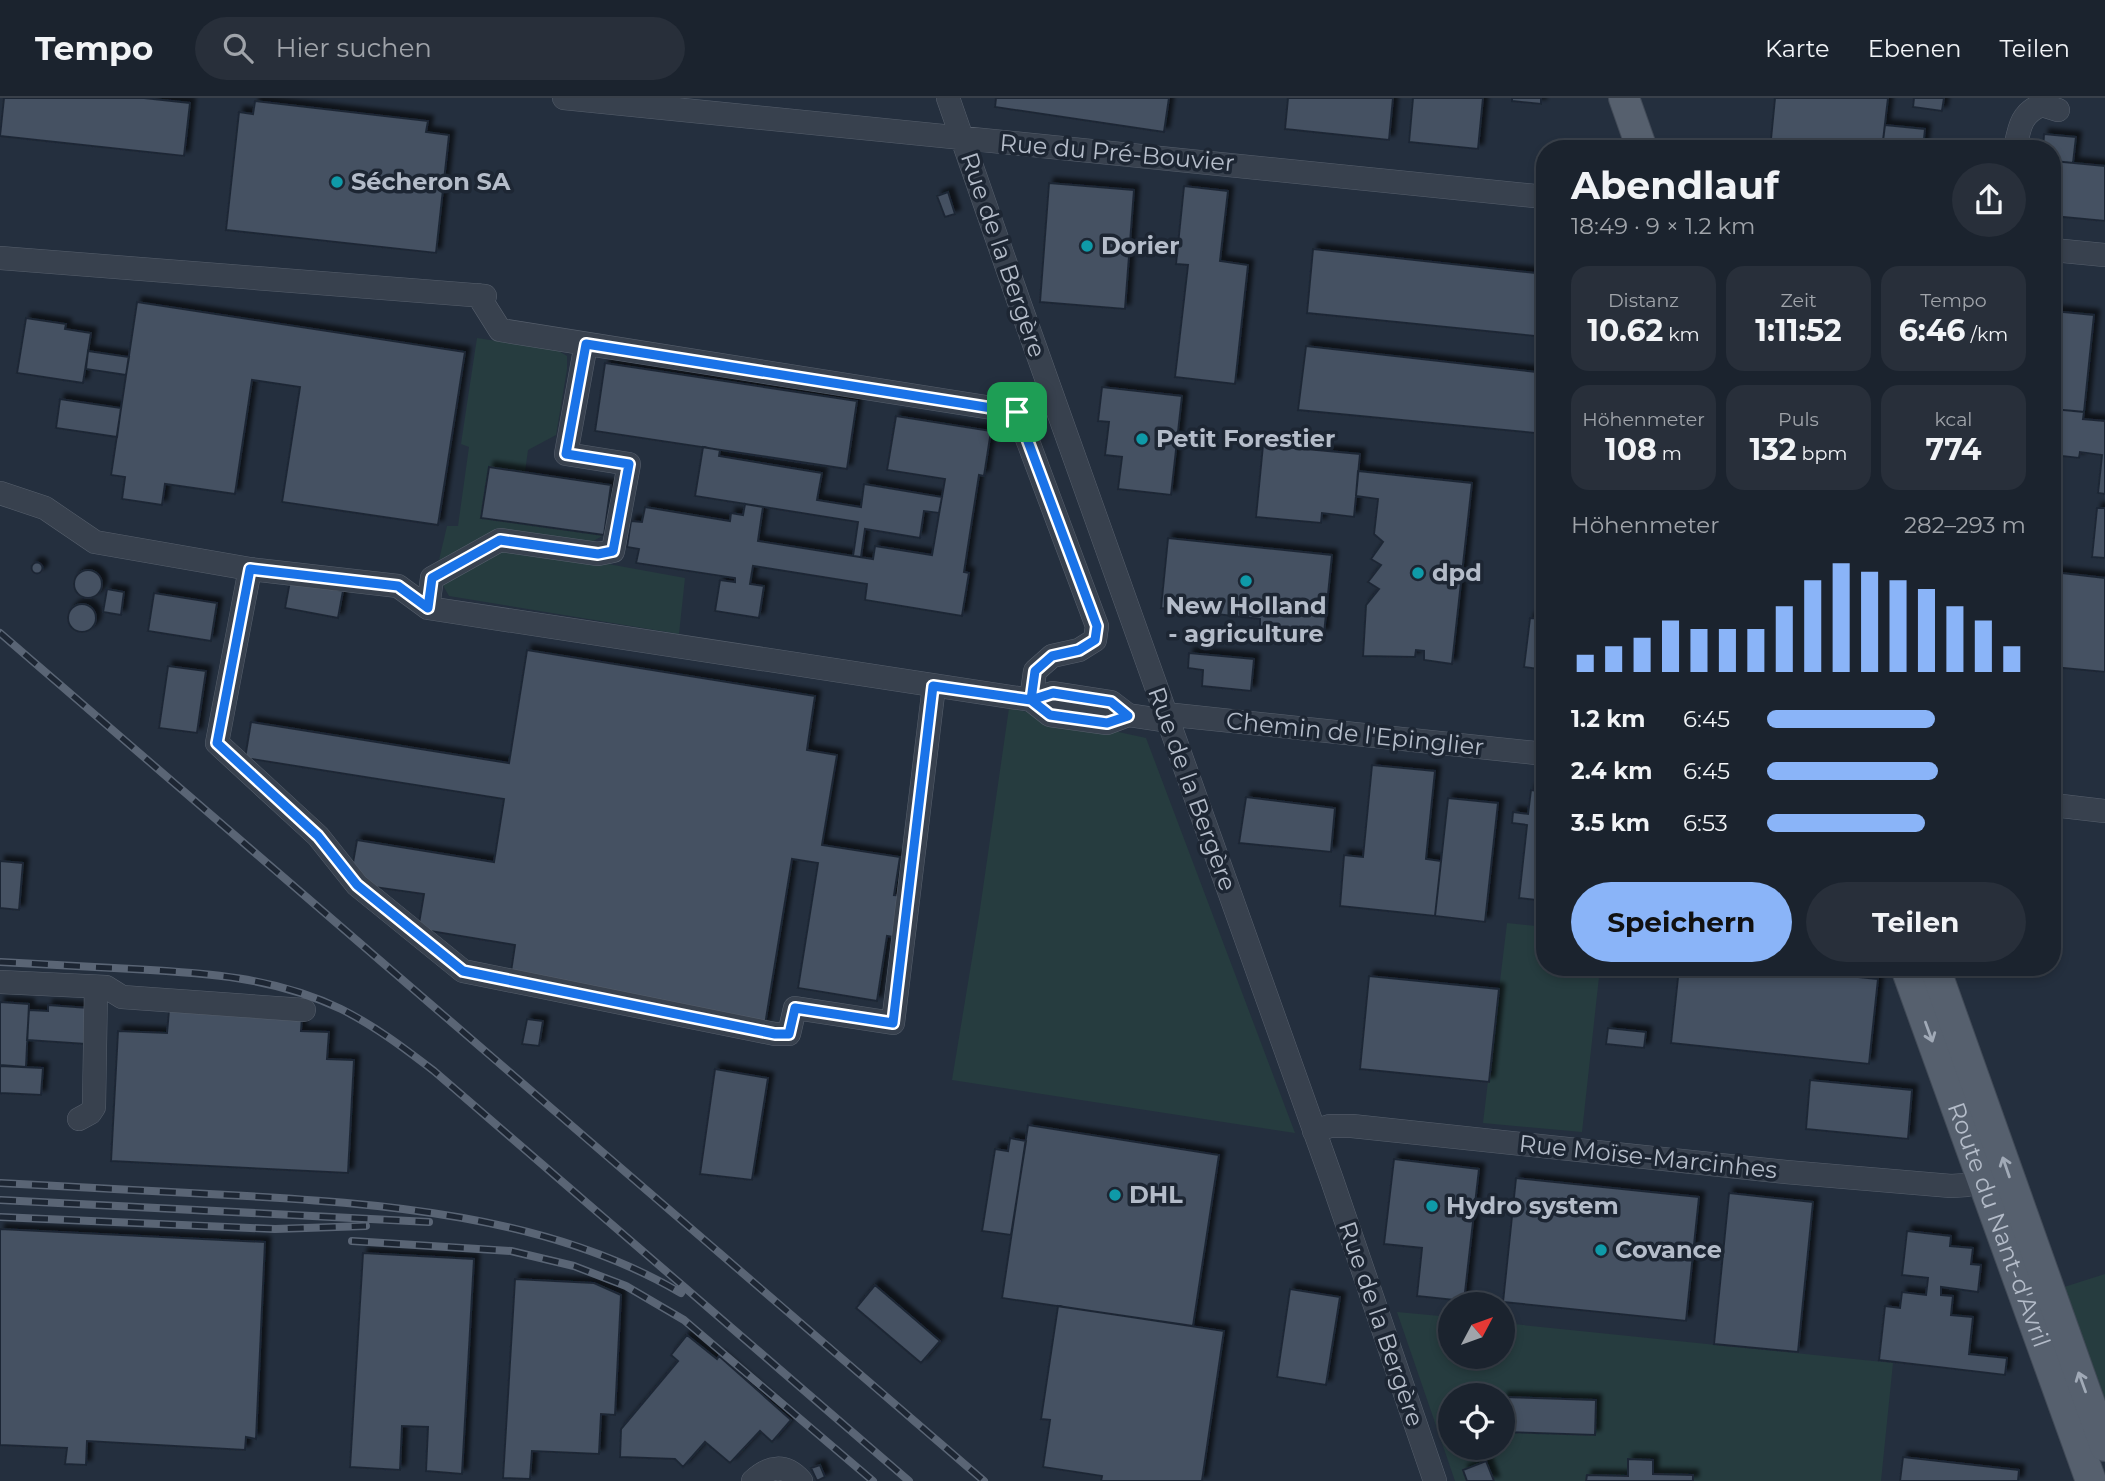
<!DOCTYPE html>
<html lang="de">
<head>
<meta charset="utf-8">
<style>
  :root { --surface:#1b232e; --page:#282f3a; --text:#f1f3f6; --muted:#a0a4aa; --line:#39404a; --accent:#8ab4f8 }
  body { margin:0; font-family:Montserrat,sans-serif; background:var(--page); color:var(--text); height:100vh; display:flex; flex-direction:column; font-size:26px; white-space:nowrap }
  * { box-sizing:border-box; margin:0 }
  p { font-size:23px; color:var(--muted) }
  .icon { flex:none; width:38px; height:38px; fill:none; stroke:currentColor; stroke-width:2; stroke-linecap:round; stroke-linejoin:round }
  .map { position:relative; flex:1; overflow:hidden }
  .side { position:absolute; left:1536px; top:42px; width:525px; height:836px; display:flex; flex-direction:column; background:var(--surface); border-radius:28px; box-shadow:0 4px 10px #0003,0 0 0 2px var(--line) }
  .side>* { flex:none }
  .needle { width:46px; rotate:49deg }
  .controls { position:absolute; left:1438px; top:1194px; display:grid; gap:14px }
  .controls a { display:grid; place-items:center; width:77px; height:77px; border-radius:50%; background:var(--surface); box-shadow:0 4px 10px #0003,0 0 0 2px var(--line); font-size:35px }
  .pin { position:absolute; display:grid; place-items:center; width:60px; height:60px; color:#fff; margin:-30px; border-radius:14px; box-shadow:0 4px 10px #0006 }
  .round { display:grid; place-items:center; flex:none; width:74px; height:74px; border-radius:37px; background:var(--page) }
  .summary { display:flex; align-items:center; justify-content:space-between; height:119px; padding:0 35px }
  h1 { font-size:38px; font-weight:700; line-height:52px }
  .metrics { display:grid; grid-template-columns:repeat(3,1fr); gap:10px; height:119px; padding:7px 35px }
  .metrics div { display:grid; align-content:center; border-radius:18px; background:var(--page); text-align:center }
  .metrics b { font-size:30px; font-weight:700 }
  .metrics small { font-size:19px; font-weight:400 }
  .metrics p { font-size:19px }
  .chart { height:196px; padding:14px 35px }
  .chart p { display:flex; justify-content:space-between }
  .chart svg { width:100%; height:126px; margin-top:7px; stroke:var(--accent); stroke-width:6 }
  .action { display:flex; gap:14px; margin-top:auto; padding:14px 35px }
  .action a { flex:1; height:80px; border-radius:42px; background:var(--accent); color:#111; font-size:28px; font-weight:700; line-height:80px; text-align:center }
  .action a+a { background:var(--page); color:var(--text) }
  ul { padding:0 35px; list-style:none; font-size:23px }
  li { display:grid; grid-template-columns:112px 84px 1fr; align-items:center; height:52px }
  li i { height:18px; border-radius:9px; background:var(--accent) }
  header { display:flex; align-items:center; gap:42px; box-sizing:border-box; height:98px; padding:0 35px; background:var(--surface); border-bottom:2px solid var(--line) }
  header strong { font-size:33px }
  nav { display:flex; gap:38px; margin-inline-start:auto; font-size:24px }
  .search { width:490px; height:63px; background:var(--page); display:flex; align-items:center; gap:18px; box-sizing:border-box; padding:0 24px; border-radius:38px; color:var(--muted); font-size:26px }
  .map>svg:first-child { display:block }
</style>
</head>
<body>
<header>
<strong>Tempo</strong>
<div class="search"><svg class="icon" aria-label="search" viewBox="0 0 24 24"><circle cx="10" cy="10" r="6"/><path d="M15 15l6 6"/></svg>Hier suchen</div>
<nav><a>Karte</a><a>Ebenen</a><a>Teilen</a></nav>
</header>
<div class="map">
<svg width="2105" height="1383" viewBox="0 0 2105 1383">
  <defs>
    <filter id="shadow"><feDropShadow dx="5" dy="-5" stdDeviation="2" flood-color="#0009"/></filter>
  </defs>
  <rect width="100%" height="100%" fill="#242f3e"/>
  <path fill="#263c3f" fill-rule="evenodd" d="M477 240 557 252 567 258V271L556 337 528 352 525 374 489 369 481 419 604 437 586 447 497 434 439 462 447 428H458L469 349 461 346Z
    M504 447 685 480 679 536 449 498 440 482Z
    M1009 610 1146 640 1295 1035 952 982 979 818Z
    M1507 825 1545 829V870H1600L1582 1034 1483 1025Z
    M2105 1176V1301L2064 1189Z
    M1397 1214 1451 1219V1258H1503V1225L1893 1265 1881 1383H1455ZM1451 1297H1503V1349H1451Z"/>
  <path fill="#455162" stroke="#1f2835" stroke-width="2" filter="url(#shadow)" d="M4 0H144L190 5 184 58 0 38Z
    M996 0H1169L1164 34 995 9Z
    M1288 0H1393L1389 42 1285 31Z
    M1413 0H1483L1478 51 1409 44Z
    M1512 0H1541V6L1512 3Z
    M1775 0H1888L1882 51H1770Z
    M1914 0H1944L1942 13 1913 9Z
    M255 3 428 23 426 34 449 37 436 155 226 132 239 14 253 16Z
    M1885 27 1925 31 1923 51H1882Z
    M2044 36 2076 39 2073 65 2053 63V51H2043Z
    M2053 63 2105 68V123L2053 118Z
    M1049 85 1134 92 1125 211 1040 204Z
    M1184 88 1228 93 1220 163 1248 167 1235 286 1175 279 1188 167 1176 166Z
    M948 94 955 116 945 119 937 98Z
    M1313 151 1545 176V239L1307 215Z
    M137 204 465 254 438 427 282 404 300 289 252 282 235 396 165 386 162 407 122 401 125 379 111 377Z
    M2053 213 2094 217 2084 314 2053 311Z
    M26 220 66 226 65 231 91 235 83 285 17 275Z
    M1306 248 1545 275 1543 305H1545V336L1298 312Z
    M88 253 129 259 126 277 86 271Z
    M605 265 857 303 847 371 595 333Z
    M1102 289 1182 298 1171 397 1118 391 1122 359 1105 357 1109 324 1098 323Z
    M60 301 121 310 117 339 56 330Z
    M2053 311 2084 314 2083 321 2105 323V396L2098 395 2102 357 2080 354 2079 360 2053 357Z
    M896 318 991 333 984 378 979 377 964 474 969 475 962 518 865 502 867 486 753 468 750 486 764 488 759 520 715 513 720 482 735 484V480L636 465 639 451 627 449 631 423 642 424 645 409 730 423 731 415 743 417 745 406 763 409 758 443 873 461 875 448 932 457 945 381 887 372Z
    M1263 347 1360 356 1354 419 1322 415 1321 425 1256 419Z
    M703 349 720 352 719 358 822 375 817 402 861 409 864 386 942 399 939 415 924 413 920 440 865 431 861 459 853 458 858 424 695 398Z
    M489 369 611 387 604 437 481 420Z
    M1358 373 1472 385 1452 566 1424 562V553L1416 552 1415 559 1363 558 1366 507 1379 491 1368 484 1381 467 1371 461 1383 444 1374 436 1378 401 1356 398Z
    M2097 410H2105V460L2092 459Z
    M1168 440 1332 457 1324 536 1260 529V521L1161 510Z
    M31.5 470a5.5 5.5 0 1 1 11 0a5.5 5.5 0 1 1-11 0Z
    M74 486a14 14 0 1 1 28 0a14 14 0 1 1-28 0Z
    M2053 474 2105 480V574L2053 569Z
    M290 483 343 493 338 520 285 510Z
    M107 491 124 494 121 517 103 514Z
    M154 495 217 505 211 543 148 533Z
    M68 520a14 14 0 1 1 28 0a14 14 0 1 1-28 0Z
    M1530 520 1545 521V572L1524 569Z
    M527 552 815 598 807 652 837 657 822 747 900 759 894 797 906 798 899 840 887 838 877 903 798 890 818 765 792 761 765 927 509 887 515 847 418 831 424 796 374 789 352 770 357 742 494 764 504 701 245 660 251 624 509 665Z
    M1189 555 1254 561 1251 593 1202 588 1203 572 1188 570Z
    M168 568 206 573 197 635 159 630Z
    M1372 667 1435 673 1426 761 1441 763 1435 818 1340 808 1344 757 1363 759Z
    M1531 692 1545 694V803L1519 800 1527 727 1512 725 1513 714 1528 716Z
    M1246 699 1335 710 1331 754 1239 745Z
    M1448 700 1498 705 1485 824 1435 818Z
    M0 763 23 765 19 812 0 810Z
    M1679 870H1769L1878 881 1869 966 1671 945Z
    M1369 878 1499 891 1489 984 1360 971Z
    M0 904 29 906 26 969 0 967Z
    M48 907 89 910 86 946 27 942 29 912 48 913Z
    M169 912 302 919 301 933 329 934 327 961 354 962 348 1075 111 1063 118 933 167 935Z
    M527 921 543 923 539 948 522 946Z
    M1608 930 1646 934 1644 950 1606 946Z
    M0 968 43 970 41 997 0 995Z
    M715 971 768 980 752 1082 700 1076Z
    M1810 982 1912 992 1908 1041 1806 1031Z
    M1028 1027 1219 1057 1193 1228 1002 1200Z
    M1010 1040 1026 1043 1011 1137 982 1133 995 1051 1008 1053Z
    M1394 1061 1479 1071 1464 1203 1417 1198 1422 1150 1384 1146Z
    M1516 1080 1699 1099 1686 1223 1503 1204Z
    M1729 1095 1813 1104 1798 1254 1714 1246Z
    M0 1131 265 1144 256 1341 246 1339 245 1352 87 1343 86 1367 65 1366 67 1350 0 1347Z
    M1907 1133 1951 1138 1950 1148 1973 1150 1971 1166 1981 1167 1978 1194 1941 1189V1197L1953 1198 1951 1217 1973 1219 1969 1256 2007 1260 2005 1277 1879 1262 1885 1208 1900 1210 1902 1194 1926 1197 1928 1180 1902 1177Z
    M363 1155 474 1161 462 1376 426 1373 428 1329 402 1328 400 1372 350 1369Z
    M515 1181 594 1185 621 1197 615 1317 601 1316 599 1356 532 1353 530 1381 503 1380Z
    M875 1187 940 1243 921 1265 856 1210Z
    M1290 1191 1340 1199 1326 1287 1277 1279Z
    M1058 1208 1224 1233 1202 1383H1101L1102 1378 1043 1369 1050 1322 1041 1321Z
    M687 1237 717 1261 719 1258 791 1322 772 1344 760 1333 730 1365 705 1344 683 1369 675 1361 620 1359 621 1331 678 1263 671 1257Z
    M1503 1299 1596 1302 1595 1337 1503 1334Z
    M1903 1359 2019 1372 2018 1383H1900Z
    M1628 1361 1653 1362V1376L1693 1377V1383H1586L1587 1377 1628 1378Z
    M1486 1363 1494 1383H1467L1463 1372Z
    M820 1367 825 1379 817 1383 811 1370Z"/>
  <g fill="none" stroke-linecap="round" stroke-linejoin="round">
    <defs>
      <path id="minor" d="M564 0C891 34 1218 64 1545 99
        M948 0 1019 204 1332 1082 1435 1383
        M2015 51C2019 31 2021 14 2042 7L2058 12
        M2053 152 2105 157
        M0 160 485 198
        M478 197 500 232 1017 314 1097 528 1095 542 1079 552 1052 558 1035 573 1031 602
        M0 395 45 410 95 444 250 471 398 488 428 510 1031 602 1053 595 1111 604 1128 617 1168 623
        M250 471 217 645 318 738 357 787 463 873 775 936H789L795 910 893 925 934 588
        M428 510 432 480 500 442 598 456 613 453 629 366 566 356 586 246
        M1031 602 1050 617 1107 625 1128 617
        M1165 616 1545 656
        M2053 707 2105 713
        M0 884 106 889 122 899 304 912
        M79 1021 90 1015 94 1009 96 889
        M1314 1033 1330 1028H1352L1786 1074 1951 1088 1967 1087 1982 1083
        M753 1383C769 1368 785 1365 801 1383"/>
      <g id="major">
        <path d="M1624 0 1642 51"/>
        <path id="s1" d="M1906 870 2091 1383"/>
        <path d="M1935 870 2105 1348"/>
      </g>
    </defs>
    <use href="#minor" stroke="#565f6c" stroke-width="24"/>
    <use href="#major" stroke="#414a57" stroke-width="32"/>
    <use href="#minor" stroke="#38414e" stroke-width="23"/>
    <use href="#major" stroke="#56606e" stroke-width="30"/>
    <defs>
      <path id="rail" d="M0 535 984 1383
        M0 864C44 866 89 869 133 871 205 875 275 879 341 911 375 928 404 950 434 973L909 1383
        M0 1085C76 1089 152 1093 228 1097 380 1105 548 1117 681 1195
        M0 1102 429 1124
        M0 1119 275 1131 366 1128
        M352 1143 511 1153 574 1168 626 1188 684 1222 873 1383"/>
    </defs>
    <use href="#rail" stroke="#5a6575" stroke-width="8"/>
    <use href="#rail" stroke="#1d2633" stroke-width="5" stroke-dasharray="16" stroke-linecap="butt"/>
  </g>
  <defs><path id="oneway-shaft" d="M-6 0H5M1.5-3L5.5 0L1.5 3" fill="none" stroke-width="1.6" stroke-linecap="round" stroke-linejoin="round" transform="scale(1.75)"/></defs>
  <g stroke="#a1aab7">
    <use href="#oneway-shaft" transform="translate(1929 934) rotate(70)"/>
    <use href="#oneway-shaft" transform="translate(2006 1069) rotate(-109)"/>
    <use href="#oneway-shaft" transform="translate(2082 1284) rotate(-110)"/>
  </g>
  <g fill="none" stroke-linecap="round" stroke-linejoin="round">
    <defs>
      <path id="route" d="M1017 314 586 246 566 356 629 366 613 453 598 456 500 442 432 480 428 510 398 488 250 471 217 645 318 738 357 787 463 873 775 936H789L795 910 893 925 933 588 1031 602 1053 595 1111 604 1128 618 1107 625 1050 617 1031 602 1035 573 1052 558 1079 552 1095 542 1097 528 1017 314"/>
    </defs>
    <use href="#route" stroke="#fff" stroke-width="14"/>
    <use href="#route" stroke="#1a73e8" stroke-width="9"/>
  </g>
  <g fill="#0f9aa8" stroke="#1d2633" stroke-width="2.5">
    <circle cx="337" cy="84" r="7"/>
    <circle cx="1087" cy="148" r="7"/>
    <circle cx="1142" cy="341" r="7"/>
    <circle cx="1418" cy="475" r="7"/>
    <circle cx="1246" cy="483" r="7"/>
    <circle cx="1115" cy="1097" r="7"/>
    <circle cx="1432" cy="1108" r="7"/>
    <circle cx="1601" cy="1152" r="7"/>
  </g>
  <g text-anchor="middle" stroke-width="7" stroke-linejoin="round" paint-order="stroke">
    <g font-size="24" fill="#b4bcc9" stroke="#1d2633">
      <text transform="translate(1117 55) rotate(5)" y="8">Rue du Pré-Bouvier</text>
      <text transform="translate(1003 157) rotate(71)" y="8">Rue de la Bergère</text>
      <text transform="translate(1355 636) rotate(6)" y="8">Chemin de l'Epinglier</text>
      <text transform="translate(1192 691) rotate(70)" y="8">Rue de la Bergère</text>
      <text transform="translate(1648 1059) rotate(6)" y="8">Rue Moïse-Marcinhes</text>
      <text dy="8" stroke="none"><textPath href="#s1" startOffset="273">Route du Nant-d'Avril</textPath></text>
      <text transform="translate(1381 1226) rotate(71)" y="8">Rue de la Bergère</text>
    </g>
    <g font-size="24" font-weight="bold" fill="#b4bcc9" stroke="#1d2633" text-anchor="start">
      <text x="351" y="92">Sécheron SA</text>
      <text x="1101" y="156">Dorier</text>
      <text x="1156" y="349">Petit Forestier</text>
      <text x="1432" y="483">dpd</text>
      <text x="1246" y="516" text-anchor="middle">New Holland<tspan x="1246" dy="28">- agriculture</tspan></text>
      <text x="1129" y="1105">DHL</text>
      <text x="1446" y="1116">Hydro system</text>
      <text x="1615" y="1160">Covance</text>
    </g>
  </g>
</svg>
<div class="controls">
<a><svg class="needle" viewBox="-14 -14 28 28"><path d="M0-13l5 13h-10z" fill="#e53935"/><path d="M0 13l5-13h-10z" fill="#a0a4aa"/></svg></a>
<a><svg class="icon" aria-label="locate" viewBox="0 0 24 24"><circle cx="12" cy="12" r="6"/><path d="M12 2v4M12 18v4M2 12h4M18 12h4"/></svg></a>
</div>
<div class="pin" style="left:1017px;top:314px;background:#1e9e55"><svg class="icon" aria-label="arrive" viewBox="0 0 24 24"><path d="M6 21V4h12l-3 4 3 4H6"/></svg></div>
<section class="side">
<div class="summary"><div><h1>Abendlauf</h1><p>18:49 · 9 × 1.2 km</p></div><a class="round"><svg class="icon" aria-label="share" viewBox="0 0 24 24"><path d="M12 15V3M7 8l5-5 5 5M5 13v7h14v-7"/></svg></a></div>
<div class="metrics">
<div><p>Distanz</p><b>10.62<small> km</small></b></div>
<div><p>Zeit</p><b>1:11:52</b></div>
<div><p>Tempo</p><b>6:46<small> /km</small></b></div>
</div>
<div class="metrics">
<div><p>Höhenmeter</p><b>108<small> m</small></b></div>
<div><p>Puls</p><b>132<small> bpm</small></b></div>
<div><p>kcal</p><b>774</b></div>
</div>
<div class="chart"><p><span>Höhenmeter</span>282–293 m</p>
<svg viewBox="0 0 160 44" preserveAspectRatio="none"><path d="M5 44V38M15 44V35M25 44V32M35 44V26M45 44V29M55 44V29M65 44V29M75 44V21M85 44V12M95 44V6M105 44V9M115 44V12M125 44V15M135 44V21M145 44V26M155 44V35"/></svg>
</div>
<ul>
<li><b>1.2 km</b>6:45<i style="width:65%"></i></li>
<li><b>2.4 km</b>6:45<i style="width:66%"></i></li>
<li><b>3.5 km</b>6:53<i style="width:61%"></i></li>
</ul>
<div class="action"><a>Speichern</a><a>Teilen</a></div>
</section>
</div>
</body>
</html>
